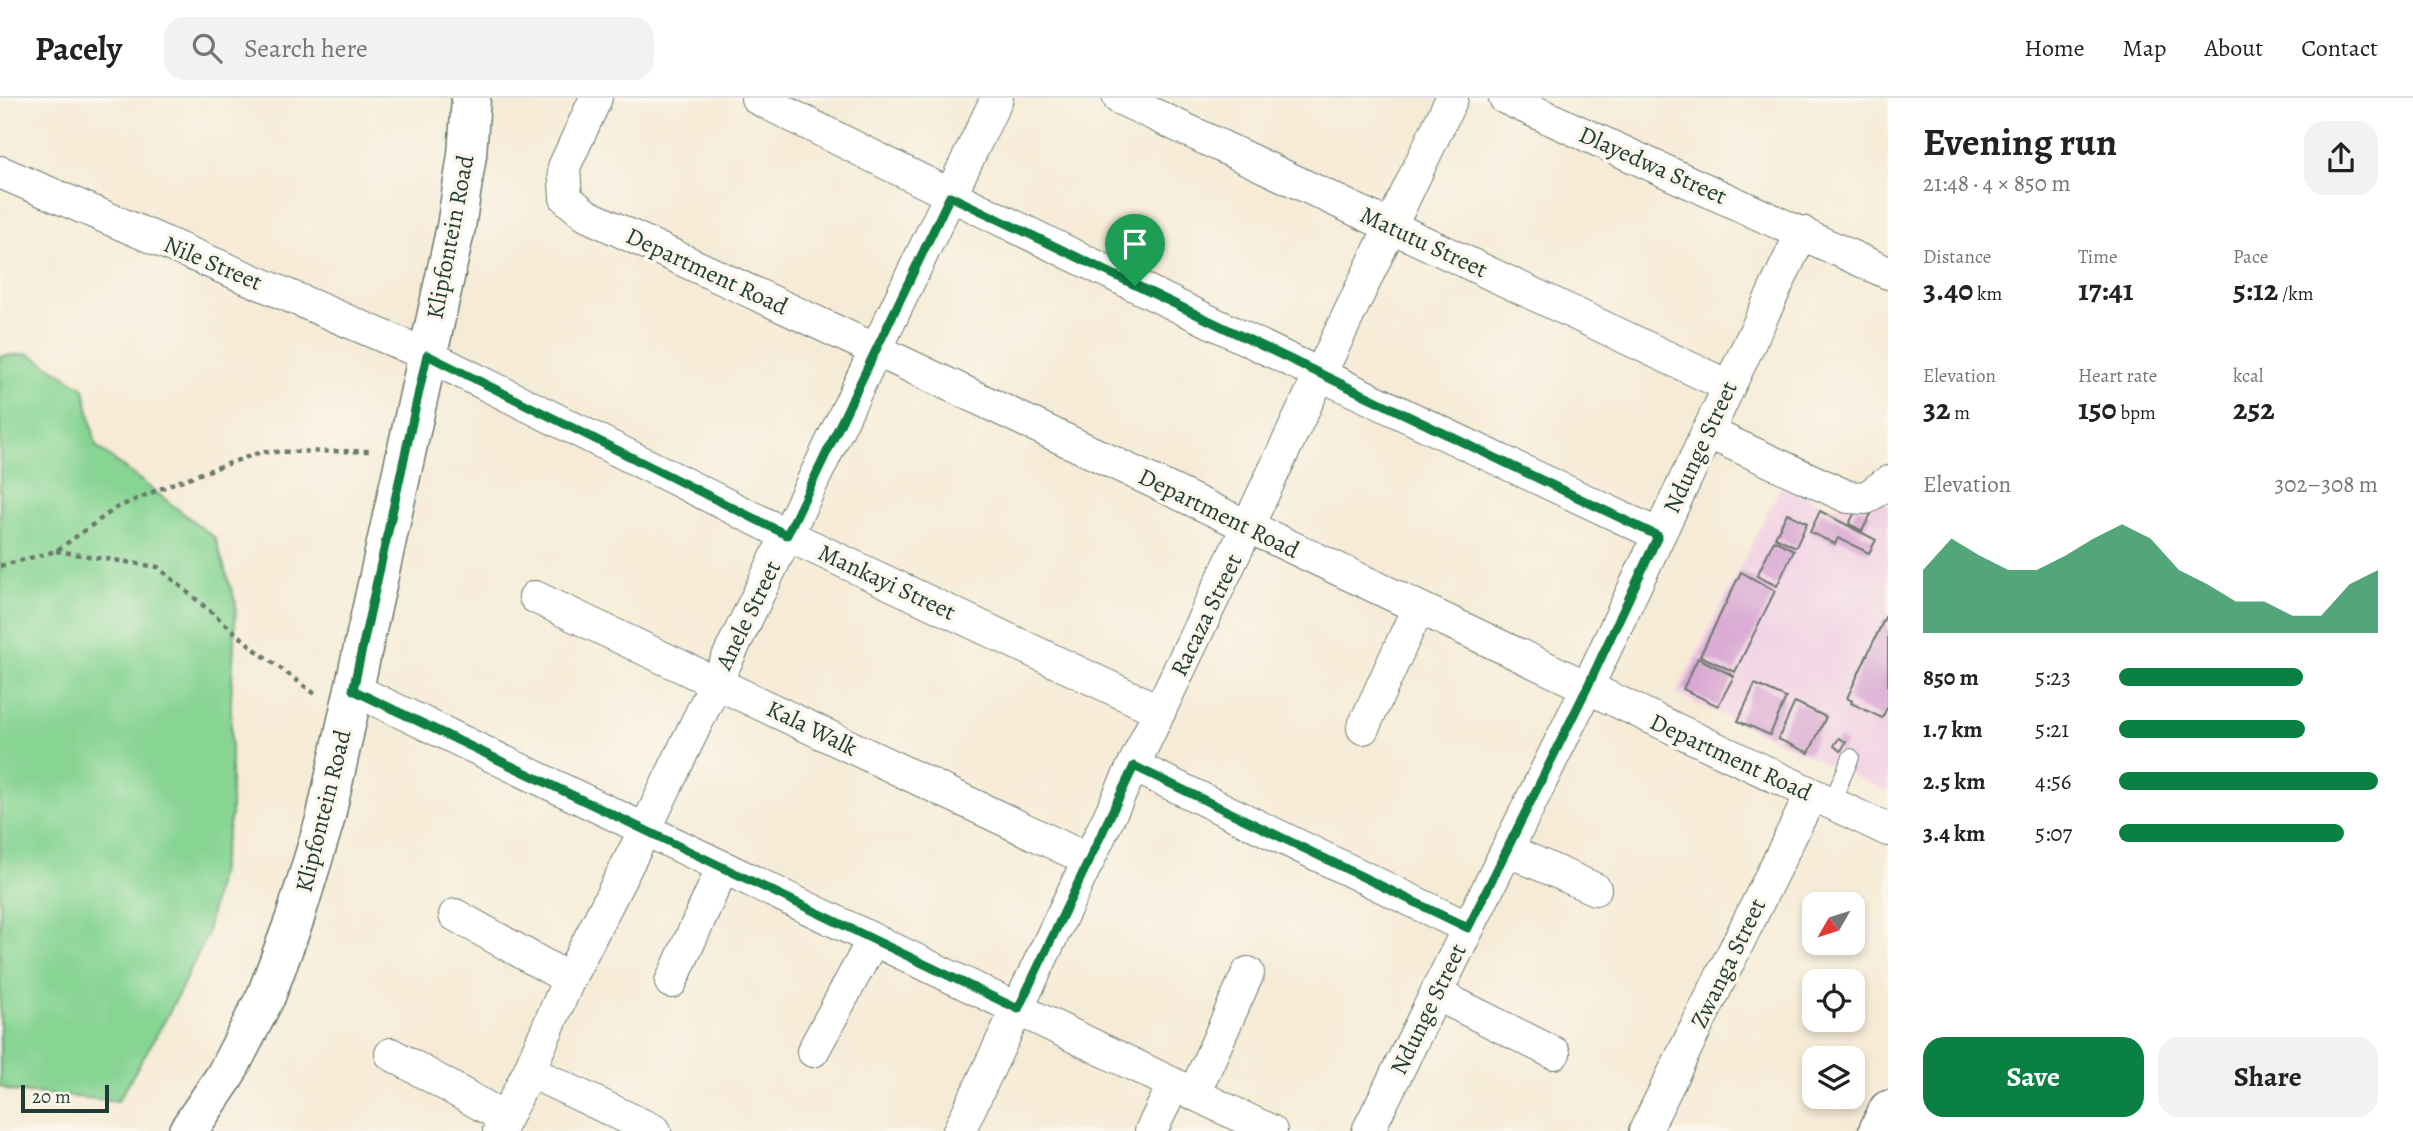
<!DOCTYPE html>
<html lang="en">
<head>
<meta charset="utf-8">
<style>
  :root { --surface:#fff; --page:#f2f2f2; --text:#222; --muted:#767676; --line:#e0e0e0; --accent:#0b8043 }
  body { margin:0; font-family:Alegreya,serif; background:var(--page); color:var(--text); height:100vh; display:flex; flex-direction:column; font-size:26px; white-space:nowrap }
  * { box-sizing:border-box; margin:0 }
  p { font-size:23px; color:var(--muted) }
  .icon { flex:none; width:38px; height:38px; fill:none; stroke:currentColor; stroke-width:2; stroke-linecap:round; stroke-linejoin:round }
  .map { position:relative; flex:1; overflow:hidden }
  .panel { display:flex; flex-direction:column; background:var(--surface); width:525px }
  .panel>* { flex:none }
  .needle { width:46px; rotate:231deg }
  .fabs { position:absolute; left:1802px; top:794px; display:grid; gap:14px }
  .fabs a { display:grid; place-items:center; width:63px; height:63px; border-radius:14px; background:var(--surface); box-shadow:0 4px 10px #0003; font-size:35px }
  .scale { position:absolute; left:21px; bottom:18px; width:88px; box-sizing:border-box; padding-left:7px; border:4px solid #1f3d34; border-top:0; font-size:19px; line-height:24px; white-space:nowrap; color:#1f3d34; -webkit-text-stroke:5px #fbf7ec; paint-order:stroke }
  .pin { position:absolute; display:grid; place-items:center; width:60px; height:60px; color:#fff; margin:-72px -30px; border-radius:50% 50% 50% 0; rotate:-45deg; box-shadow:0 0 7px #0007 }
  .pin .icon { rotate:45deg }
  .round { display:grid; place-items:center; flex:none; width:74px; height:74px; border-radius:21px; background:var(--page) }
  .head { display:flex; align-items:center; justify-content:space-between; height:119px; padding:0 35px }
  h1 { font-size:38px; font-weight:700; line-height:52px }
  .metrics { display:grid; grid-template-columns:repeat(3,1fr); gap:10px; height:119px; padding:7px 35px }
  .metrics div { display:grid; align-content:center }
  .metrics b { font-size:30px; font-weight:700 }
  .metrics small { font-size:19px; font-weight:400 }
  .metrics p { font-size:19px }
  .chart { height:196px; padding:14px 35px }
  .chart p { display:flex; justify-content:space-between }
  .chart svg { width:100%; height:126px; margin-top:7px; fill:var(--accent); opacity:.7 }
  .cta { display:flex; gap:14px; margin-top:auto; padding:14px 35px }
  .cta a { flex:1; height:80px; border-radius:21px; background:var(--accent); color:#fff; font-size:28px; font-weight:700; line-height:80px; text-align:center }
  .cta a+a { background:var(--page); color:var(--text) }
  ul { padding:0 35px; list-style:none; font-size:23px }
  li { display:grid; grid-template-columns:112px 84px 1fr; align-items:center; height:52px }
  li i { height:18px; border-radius:9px; background:var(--accent) }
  header { display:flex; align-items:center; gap:42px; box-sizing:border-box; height:98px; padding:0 35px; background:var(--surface); border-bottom:2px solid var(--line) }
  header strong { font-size:33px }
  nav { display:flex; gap:38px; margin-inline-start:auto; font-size:24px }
  .search { width:490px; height:63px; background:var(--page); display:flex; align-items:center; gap:18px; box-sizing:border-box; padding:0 24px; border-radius:21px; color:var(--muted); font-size:26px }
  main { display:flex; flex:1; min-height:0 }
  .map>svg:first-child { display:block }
</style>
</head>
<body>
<header>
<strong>Pacely</strong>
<div class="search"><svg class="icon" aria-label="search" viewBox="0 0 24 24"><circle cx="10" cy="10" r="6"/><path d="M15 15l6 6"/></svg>Search here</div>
<nav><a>Home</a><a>Map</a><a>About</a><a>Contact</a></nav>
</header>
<main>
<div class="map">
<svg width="1888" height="1033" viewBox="0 0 1888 1033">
  <rect width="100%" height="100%" fill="#fbf7ec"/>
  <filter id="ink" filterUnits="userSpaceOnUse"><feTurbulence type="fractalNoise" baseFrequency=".0143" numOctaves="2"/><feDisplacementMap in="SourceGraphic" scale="14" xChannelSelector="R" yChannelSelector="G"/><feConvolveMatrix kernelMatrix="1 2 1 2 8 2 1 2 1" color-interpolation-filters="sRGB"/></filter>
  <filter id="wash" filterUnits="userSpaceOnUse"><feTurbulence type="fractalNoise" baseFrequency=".00686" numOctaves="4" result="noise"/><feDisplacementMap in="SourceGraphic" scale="28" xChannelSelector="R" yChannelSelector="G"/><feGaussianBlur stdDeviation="1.57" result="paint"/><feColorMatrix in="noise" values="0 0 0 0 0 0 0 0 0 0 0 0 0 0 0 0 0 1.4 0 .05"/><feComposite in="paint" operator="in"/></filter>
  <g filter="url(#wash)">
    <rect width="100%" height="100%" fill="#f6ebd6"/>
    <path fill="#f1d0e3" d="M1781 388 1832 410 1888 397V694L1676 596Z"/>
    <path fill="#87d493" stroke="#538864" stroke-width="2" d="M30 256 84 290 96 348 215 440 236 506 231 602V717L206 839 168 917 118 1003 10 993 0 988V258Z"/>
    <g id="blocks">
      <path fill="#d8a5d2" d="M1857 410 1871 416 1862 433 1849 426Z
        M1820 413 1876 442 1869 455 1838 440 1835 446 1810 434Z
        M1787 415 1807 425 1796 449 1775 439Z
        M1774 442 1794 452 1777 488 1757 478Z
        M1741 474 1775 493 1735 574 1700 558Z
        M1885 519 1888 521V608L1882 620 1851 605 1852 603 1847 600Z
        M1698 560 1734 578 1718 608 1683 591Z
        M1755 586 1786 600 1770 637 1738 623Z
        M1795 604 1826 619 1809 655 1778 641Z
        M1839 640 1846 644 1841 653 1834 648Z"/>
    </g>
  </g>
  <g filter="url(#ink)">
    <use href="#blocks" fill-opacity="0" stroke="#6a7a6d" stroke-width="2"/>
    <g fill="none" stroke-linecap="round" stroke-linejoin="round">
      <defs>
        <path id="service" d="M1831 706 1851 659"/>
        <path id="minor" d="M596 0 564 69 566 100 586 117 876 252 1888 732
          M757 0C1055 151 1356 295 1659 437
          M1119 0 1728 288
          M1505 0 1888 175
          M0 74 427 257 787 437 1160 613
          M1707 334 1848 399 1866 400 1888 384
          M535 499 1089 762
          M353 591 1271 1033
          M1363 630 1418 510
          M1134 668 1468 830
          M1507 752 1595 791
          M455 817 569 881
          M671 884 723 769
          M1436 896 1554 955
          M813 953 873 842
          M391 956 505 1020
          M529 973 655 1033
          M1194 996 1248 875
          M499 1033 529 973 569 881 645 732 997 0
          M959 1033 1452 0
          M1151 1033 1174 986
          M1368 1033 1587 590 1802 134
          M1645 1033 1811 697"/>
        <path id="tertiary" d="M188 1033 225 978 266 898 295 820 325 722 456 129 467 57 471 0
          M1878 1033 1888 1012"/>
      </defs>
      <use href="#service" stroke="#6a7a6d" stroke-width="18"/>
      <use href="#minor" stroke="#6a7a6d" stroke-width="34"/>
      <use href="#tertiary" stroke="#6a7a6d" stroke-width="41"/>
      <path stroke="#6a7a6d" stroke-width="4.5" stroke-dasharray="5 5" stroke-linecap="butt" d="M56 453 158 469 257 553 318 598
        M0 468 56 453 116 410 174 385 261 354 373 353"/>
      <use href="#service" stroke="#fff" stroke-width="16"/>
      <use href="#minor" stroke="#fff" stroke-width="32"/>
      <use href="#tertiary" stroke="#fff" stroke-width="38"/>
    </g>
  </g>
  <g fill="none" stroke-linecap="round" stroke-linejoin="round" filter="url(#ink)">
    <defs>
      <path id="route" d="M950 98 1658 438 1587 590 1468 830 1134 668 1018 911 353 592 427 257 787 437Z"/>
    </defs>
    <use href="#route" stroke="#fff" stroke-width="14"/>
    <use href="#route" stroke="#0b8043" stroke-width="9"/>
  </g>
  <g text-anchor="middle" stroke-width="7" stroke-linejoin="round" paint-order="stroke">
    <g font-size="24" fill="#1f3d34" stroke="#fbf7ec">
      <text transform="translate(1653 67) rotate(24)" y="8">Dlayedwa Street</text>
      <text transform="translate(450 139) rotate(-79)" y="8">Klipfontein Road</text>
      <text transform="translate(1424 144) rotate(25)" y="8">Matutu Street</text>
      <text transform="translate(213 165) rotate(23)" y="8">Nile Street</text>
      <text transform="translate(707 173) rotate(25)" y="8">Department Road</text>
      <text transform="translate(1700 349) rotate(-65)" y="8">Ndunge Street</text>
      <text transform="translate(1219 415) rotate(26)" y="8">Department Road</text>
      <text transform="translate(887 484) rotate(25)" y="8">Mankayi Street</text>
      <text transform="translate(748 517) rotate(-64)" y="8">Anele Street</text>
      <text transform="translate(1206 517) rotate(-64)" y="8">Racaza Street</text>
      <text transform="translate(812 630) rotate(26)" y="8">Kala Walk</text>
      <text transform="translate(1731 659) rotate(25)" y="8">Department Road</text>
      <text transform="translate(323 713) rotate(-76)" y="8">Klipfontein Road</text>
      <text transform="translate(1728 865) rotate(-64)" y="8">Zwanga Street</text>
      <text transform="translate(1428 911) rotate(-64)" y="8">Ndunge Street</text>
    </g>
  </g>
</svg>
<div class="fabs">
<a><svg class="needle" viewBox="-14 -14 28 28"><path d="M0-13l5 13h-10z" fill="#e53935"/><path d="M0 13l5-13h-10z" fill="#767676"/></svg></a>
<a><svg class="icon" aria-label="locate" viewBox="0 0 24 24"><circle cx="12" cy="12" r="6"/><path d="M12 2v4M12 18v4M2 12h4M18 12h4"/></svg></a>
<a><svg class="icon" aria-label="layers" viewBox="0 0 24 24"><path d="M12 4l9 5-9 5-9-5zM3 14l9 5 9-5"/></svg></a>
</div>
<div class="scale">20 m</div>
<div class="pin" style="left:1135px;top:188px;background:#1e9e55"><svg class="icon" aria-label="arrive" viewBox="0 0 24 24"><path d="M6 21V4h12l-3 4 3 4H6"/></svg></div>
</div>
<section class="panel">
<div class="head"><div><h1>Evening run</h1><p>21:48 · 4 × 850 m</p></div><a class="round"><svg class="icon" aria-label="share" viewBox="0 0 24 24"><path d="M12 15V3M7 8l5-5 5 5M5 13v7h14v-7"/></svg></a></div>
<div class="metrics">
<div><p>Distance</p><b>3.40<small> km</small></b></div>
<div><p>Time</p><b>17:41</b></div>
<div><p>Pace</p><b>5:12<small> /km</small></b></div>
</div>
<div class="metrics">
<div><p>Elevation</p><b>32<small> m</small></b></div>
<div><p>Heart rate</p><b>150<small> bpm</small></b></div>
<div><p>kcal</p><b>252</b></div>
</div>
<div class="chart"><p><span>Elevation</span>302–308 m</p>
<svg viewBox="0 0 160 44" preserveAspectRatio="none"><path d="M0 44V22L10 11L20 17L30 22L40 22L50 17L60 11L70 6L80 11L90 22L100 27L110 33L120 33L130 38L140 38L150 27L160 22V44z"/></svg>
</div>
<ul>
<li><b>850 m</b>5:23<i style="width:71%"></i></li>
<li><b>1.7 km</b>5:21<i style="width:72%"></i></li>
<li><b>2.5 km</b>4:56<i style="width:100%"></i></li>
<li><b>3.4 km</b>5:07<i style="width:87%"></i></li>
</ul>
<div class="cta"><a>Save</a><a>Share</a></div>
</section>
</main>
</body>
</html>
